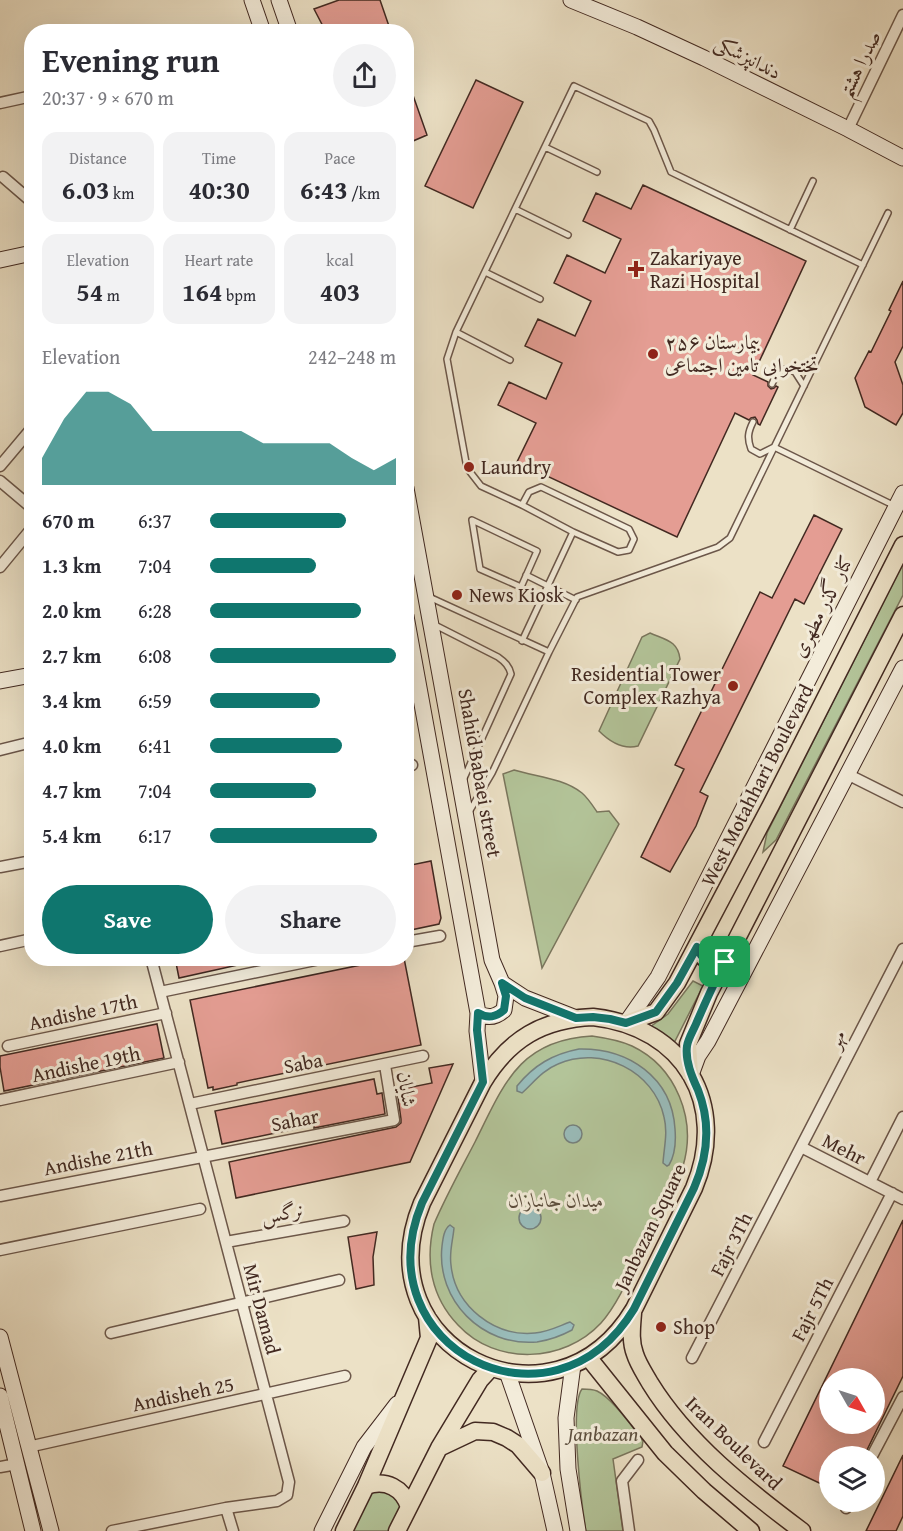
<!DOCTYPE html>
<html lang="en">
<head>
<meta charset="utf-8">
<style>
  :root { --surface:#fff; --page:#f2f2f3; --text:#2b2b33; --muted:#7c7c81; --accent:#0f766e }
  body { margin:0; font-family:"Gentium Book Plus",Amiri,serif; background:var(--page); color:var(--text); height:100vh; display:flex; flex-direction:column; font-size:22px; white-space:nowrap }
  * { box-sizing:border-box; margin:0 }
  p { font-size:20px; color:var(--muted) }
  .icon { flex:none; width:33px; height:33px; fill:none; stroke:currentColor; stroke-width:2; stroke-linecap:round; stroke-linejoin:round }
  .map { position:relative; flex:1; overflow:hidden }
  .details { position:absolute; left:24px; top:24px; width:390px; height:942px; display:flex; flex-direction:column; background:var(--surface); border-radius:24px; box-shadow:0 6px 24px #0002 }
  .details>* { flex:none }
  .needle { width:39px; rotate:129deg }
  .fabs { position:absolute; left:819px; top:1368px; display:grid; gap:12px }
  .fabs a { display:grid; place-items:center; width:66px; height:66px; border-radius:50%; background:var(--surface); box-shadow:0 6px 24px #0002; font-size:30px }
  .pin { position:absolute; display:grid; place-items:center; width:51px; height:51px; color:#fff; margin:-26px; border-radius:12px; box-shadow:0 3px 9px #0006 }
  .round { display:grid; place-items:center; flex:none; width:63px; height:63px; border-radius:32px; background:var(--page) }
  .summary { display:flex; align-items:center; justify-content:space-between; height:102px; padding:0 18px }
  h1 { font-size:33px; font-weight:700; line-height:45px }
  .metrics { display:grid; grid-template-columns:repeat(3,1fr); gap:9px; height:102px; padding:6px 18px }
  .metrics div { display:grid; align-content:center; border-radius:15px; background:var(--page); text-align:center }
  .metrics b { font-size:26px; font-weight:700 }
  .metrics small { font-size:16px; font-weight:400 }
  .metrics p { font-size:16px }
  .chart { height:168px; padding:12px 18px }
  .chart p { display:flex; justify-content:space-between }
  .chart svg { width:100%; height:108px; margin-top:6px; fill:var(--accent); opacity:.7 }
  .button { display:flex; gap:12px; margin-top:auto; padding:12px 18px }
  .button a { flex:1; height:69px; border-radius:36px; background:var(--accent); color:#fff; font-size:24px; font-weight:700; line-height:69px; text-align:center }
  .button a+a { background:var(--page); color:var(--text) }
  ul { padding:0 18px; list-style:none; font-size:20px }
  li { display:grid; grid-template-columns:96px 72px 1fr; align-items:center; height:45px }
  li i { height:15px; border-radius:8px; background:var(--accent) }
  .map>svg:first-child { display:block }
</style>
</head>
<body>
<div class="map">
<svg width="903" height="1531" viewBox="0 0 903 1531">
  <rect width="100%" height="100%" fill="#ece1c6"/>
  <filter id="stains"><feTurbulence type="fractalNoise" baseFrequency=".00333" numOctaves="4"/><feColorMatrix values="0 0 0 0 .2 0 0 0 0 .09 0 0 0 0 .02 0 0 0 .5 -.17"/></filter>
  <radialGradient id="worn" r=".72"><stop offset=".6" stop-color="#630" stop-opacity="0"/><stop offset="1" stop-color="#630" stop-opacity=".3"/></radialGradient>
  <path fill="#b3c499" stroke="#7a765d" stroke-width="1.5" d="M903 563V595L776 840 763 852 767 833Z
    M650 633C666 640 678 641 680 659L638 746C623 750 609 741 599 731L642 637Z
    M514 770C537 777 563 778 582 793 588 798 593 806 597 812L609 811 619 824 542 968 503 774Z
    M693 981 703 986 673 1045 650 1027 668 1014Z
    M592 1036C606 1038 619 1040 632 1046 676 1067 697 1119 683 1166 675 1190 659 1216 647 1239 634 1265 620 1302 601 1323 564 1363 496 1366 458 1325 431 1297 425 1261 434 1224 446 1196 461 1169 475 1142 504 1084 519 1040 592 1036Z
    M582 1389C587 1389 592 1389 597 1391 612 1398 633 1427 643 1441L642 1447 613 1459 623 1531H586C582 1507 569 1406 582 1389Z
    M366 1486 403 1495 397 1531H344Z"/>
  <path fill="#99bcba" stroke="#76817d" stroke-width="1.5" d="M579 1049C628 1048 672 1077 675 1129 676 1141 675 1155 669 1165L667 1166 663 1163C664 1147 668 1133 664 1117 654 1071 601 1045 558 1064 543 1070 534 1082 522 1093L517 1091V1086C534 1065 553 1054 579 1049Z
    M564 1134a9 9 0 1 1 18 0a9 9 0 1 1-18 0Z
    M519 1218a11 11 0 1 1 22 0a11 11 0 1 1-22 0Z
    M450 1225 454 1228C453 1240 449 1252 451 1265 455 1306 494 1337 535 1333 548 1332 559 1326 570 1322L574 1325 572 1330C561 1336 550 1340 537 1342 482 1347 436 1300 442 1246 443 1238 444 1229 450 1225Z"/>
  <path fill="#e49d93" stroke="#422921" stroke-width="1.5" fill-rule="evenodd" d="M339 0H380L391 32H326L314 9Z
    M476 80 523 102 473 208 425 186Z
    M406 81H408L427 135 406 144Z
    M643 185 806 261 753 375 768 382V386L771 389 774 388 776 386 778 387 760 425 758 424 757 420 755 417 751 418 749 420 735 413 677 537 517 462 536 423 498 405 509 382 546 399 562 363 525 346 538 319 575 336 591 301 554 283 567 255 605 273 621 239 583 221 596 193 631 209Z
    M903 281V346L895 362 903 385V413L896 425 865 407 855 378 869 351 871 352 891 311 889 310Z
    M814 515 842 529 804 604 795 599 700 792 708 796 696 826 670 872 641 857 684 769 675 765 760 592 772 598Z
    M431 861 441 918 439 924 406 931V866Z
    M175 958H246L247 963 179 978Z
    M395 958H404L421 1045 237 1083V1085L213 1090V1087L208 1088 190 1000Z
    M157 1024 164 1058 4 1091 0 1067V1056Z
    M453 1064 410 1162 236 1198 229 1162 396 1127 401 1123V1119L397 1090 432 1083 429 1068Z
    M374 1079 377 1094 382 1093 385 1114 314 1128V1125L222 1144 215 1111Z
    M903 1220V1376L864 1456H830V1488L783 1466ZM830 1378H874V1424H830Z
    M377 1232 373 1257 374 1285 356 1289 348 1237Z
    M903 1455V1516L896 1531H866Z"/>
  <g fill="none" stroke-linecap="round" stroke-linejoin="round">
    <defs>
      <path id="lane" d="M545 147 597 172
        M515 209 568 235
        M790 230 813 181
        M485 272 540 299
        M456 332 510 360
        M772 384 777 373 785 369 795 372 804 386
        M753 422C748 432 747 438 751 449L760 454 774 447 895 506
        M522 505 573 532
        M472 520 537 551 521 587 480 569Z
        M526 575 576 600
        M429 597 549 652 492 773 469 812
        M433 624 498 657C505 662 509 666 511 674L464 778
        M522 641 573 532 618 552 629 550 634 539 629 529 541 487 529 492 522 505 481 486 467 468 447 359 456 332 574 86 649 121 654 130 671 172 863 265
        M549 652 577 597 718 547 730 538 888 213"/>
      <path id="street" d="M0 103 32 96
        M848 129 903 15
        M3 177 32 202
        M0 466 32 428
        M0 481 32 508
        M0 567 32 528
        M0 750 32 742
        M406 766 412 765
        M847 774 903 802
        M0 867 32 861
        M406 942 440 936
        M0 946 32 939
        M160 992 325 958
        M8 1046 166 1013
        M0 1100 179 1062
        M190 1104 423 1056
        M801 1147 903 1199
        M870 1182 903 1117
        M0 1196 394 1120 385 1065
        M226 1242 344 1221
        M0 1250 200 1209
        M111 1333 339 1280
        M692 1358 903 949
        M764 1442 892 1193
        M28 1447 345 1376
        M872 1456 903 1397
        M0 1467 17 1464
        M226 1508 233 1531
        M846 1508 849 1502
        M112 1531 226 1508 277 1501 287 1495 289 1482 151 958
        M629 1531 622 1481 638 1460"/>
      <path id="secondary" d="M252 0 263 32
        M279 0 290 32
        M571 0 637 27 704 58 848 129 903 158
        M0 260 32 253
        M406 488 492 960 502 983 525 998 576 1018
        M406 616 478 1013 477 1031 483 1082
        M0 681 32 675
        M478 1013C488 1019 496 1017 504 1010L506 996 502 983
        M626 1023 658 977 903 493
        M691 1075 698 1056 708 1041 903 668
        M0 1337 51 1531
        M573 1365 566 1418 568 1469 578 1531
        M507 1372 542 1473 555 1531
        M0 1396 33 1531
        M322 1531 364 1447 397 1404"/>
      <path id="primary" d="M697 947C702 960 712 965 725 962
        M593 1017C684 1027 729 1104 694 1188L634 1309C553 1444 362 1348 422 1203L483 1082C509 1039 543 1019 593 1017Z
        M626 1023 656 1012 677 983 771 805 903 545
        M690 1074 688 1044 709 993 903 615
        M633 1313C632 1327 630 1341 635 1354 638 1364 645 1374 650 1383 687 1443 746 1489 802 1531
        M588 1357 665 1453 704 1491 751 1531
        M439 1448 475 1431 493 1432 507 1438 518 1445 542 1473
        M366 1486C386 1479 403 1488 409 1507
        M344 1531 366 1486 429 1338 427 1317
        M397 1531 439 1448 480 1380 491 1368"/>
    </defs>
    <use href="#lane" stroke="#6c574a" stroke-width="8"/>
    <use href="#street" stroke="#6c574a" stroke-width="13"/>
    <use href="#secondary" stroke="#422921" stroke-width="17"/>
    <use href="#primary" stroke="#422921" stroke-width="19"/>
    <use href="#lane" stroke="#f3ecda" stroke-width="5"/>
    <use href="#street" stroke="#f3ecda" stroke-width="10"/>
    <use href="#secondary" stroke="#f3ecda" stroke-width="15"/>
    <use href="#primary" stroke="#ece1c6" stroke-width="16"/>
  </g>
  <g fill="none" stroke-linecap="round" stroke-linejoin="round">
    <defs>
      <path id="route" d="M697 947C701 960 712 965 725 962 714 983 705 1003 696 1024 693 1031 688 1039 687 1046 685 1061 692 1077 698 1090 711 1123 708 1156 694 1188L634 1309C552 1444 362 1348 422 1203L483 1082 477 1030 478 1013C488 1019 496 1017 504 1010L506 996 502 983 525 998 576 1018 593 1017 610 1019 626 1023 656 1012 677 983Z"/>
    </defs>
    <use href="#route" stroke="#fff" stroke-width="12"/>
    <use href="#route" stroke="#0f766e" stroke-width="8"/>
  </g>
  <g fill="#8f2418" stroke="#f3ecda" stroke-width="2">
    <path d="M633 260h6v6h6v6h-6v6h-6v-6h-6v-6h6z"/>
    <circle cx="653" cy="354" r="6"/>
    <circle cx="469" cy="467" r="6"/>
    <circle cx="457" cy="595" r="6"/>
    <circle cx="733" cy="686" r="6"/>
    <circle cx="661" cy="1327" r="6"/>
  </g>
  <g text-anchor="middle" stroke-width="6" stroke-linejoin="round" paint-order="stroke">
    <g font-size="20" fill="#422921" stroke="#f3ecda">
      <text transform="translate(748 57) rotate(27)" y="7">دندانپزشکی</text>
      <text transform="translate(859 64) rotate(-64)" y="7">صدرا هشتم</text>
      <text transform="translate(822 606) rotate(-63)" y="7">کنار گذر مطهری</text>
      <text transform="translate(480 773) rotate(80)" y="7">Shahid Babaei street</text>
      <text transform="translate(757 785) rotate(-63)" y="7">West Motahhari Boulevard</text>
      <text transform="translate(83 1012) rotate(-12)" y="7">Andishe 17th</text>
      <text transform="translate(836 1039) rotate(-63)" y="7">مهر</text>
      <text transform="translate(303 1063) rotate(-11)" y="7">Saba</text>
      <text transform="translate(86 1064) rotate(-12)" y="7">Andishe 19th</text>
      <text transform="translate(407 1089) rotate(81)" y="7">شایان</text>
      <text transform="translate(295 1120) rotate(-11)" y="7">Sahar</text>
      <text transform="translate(844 1149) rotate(27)" y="7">Mehr</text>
      <text transform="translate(98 1158) rotate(-11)" y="7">Andishe 21th</text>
      <text transform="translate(282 1213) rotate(-10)" y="7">نرگس</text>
      <text transform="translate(650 1227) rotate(-64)" y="7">Janbazan Square</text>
      <text transform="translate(731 1244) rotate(-63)" y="7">Fajr 3Th</text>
      <text transform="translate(262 1309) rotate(75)" y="7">Mir Damad</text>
      <text transform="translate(812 1309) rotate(-63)" y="7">Fajr 5Th</text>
      <text transform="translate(183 1394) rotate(-12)" y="7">Andisheh 25</text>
      <text transform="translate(734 1443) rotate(44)" y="7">Iran Boulevard</text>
    </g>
    <g font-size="20" fill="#422921" stroke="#f3ecda" text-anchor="start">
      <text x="650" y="265">Zakariyaye<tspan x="650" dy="23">Razi Hospital</tspan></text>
      <text x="665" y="349">بیمارستان ۲۵۶<tspan x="665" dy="23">تختخوابی تامین اجتماعی</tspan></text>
      <text x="481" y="474">Laundry</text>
      <text x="469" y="602">News Kiosk</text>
      <text x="721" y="681" text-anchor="end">Residential Tower<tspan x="721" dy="23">Complex Razhya</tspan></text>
      <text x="673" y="1334">Shop</text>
    </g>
    <g font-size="20" font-style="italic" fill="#5e503f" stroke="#f3ecda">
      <text x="556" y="1207">میدان جانبازان</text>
      <text x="603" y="1441">Janbazan</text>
    </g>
  </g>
  <rect width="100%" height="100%" filter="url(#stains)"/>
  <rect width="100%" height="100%" fill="url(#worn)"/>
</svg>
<div class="fabs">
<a><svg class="needle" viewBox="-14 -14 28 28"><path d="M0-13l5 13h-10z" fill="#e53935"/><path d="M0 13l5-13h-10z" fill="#7c7c81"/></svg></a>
<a><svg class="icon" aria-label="layers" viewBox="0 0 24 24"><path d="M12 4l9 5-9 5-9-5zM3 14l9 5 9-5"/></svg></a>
</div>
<div class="pin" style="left:725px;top:962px;background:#1e9e55"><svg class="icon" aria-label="arrive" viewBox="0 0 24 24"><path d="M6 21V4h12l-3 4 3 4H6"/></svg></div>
<section class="details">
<div class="summary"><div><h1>Evening run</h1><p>20:37 · 9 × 670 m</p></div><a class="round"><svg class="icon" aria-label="share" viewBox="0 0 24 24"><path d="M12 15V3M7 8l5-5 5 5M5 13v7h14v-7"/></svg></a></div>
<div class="metrics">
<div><p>Distance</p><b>6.03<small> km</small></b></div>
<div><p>Time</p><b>40:30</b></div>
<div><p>Pace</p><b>6:43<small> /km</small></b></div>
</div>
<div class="metrics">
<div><p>Elevation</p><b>54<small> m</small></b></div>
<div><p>Heart rate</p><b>164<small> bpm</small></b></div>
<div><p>kcal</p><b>403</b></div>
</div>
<div class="chart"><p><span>Elevation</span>242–248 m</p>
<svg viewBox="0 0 160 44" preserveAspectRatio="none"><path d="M0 44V33L10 17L20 6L30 6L40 11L50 22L60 22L70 22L80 22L90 22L100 27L110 27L120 27L130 27L140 33L150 38L160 33V44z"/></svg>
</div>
<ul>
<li><b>670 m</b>6:37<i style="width:73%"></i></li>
<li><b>1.3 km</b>7:04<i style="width:57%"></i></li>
<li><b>2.0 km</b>6:28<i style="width:81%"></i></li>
<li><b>2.7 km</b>6:08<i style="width:100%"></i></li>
<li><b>3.4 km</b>6:59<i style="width:59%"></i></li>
<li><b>4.0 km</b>6:41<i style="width:71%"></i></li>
<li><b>4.7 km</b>7:04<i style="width:57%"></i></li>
<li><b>5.4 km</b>6:17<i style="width:90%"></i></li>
</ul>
<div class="button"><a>Save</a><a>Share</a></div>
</section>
</div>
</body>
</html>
